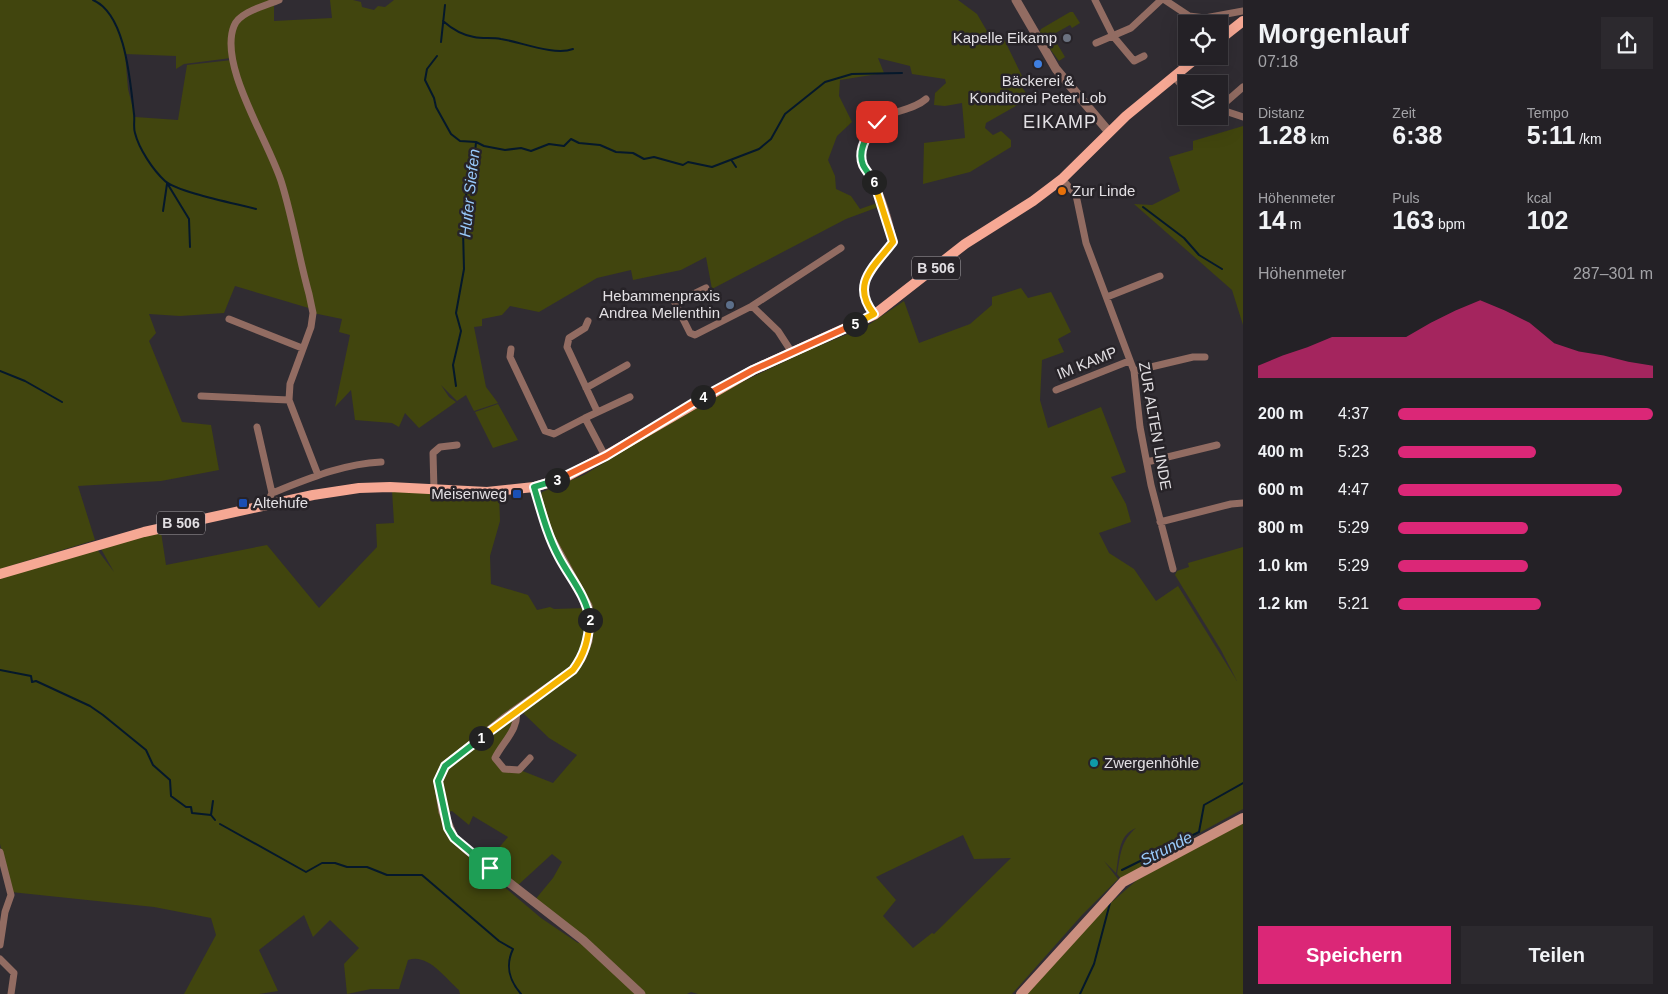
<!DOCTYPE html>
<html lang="de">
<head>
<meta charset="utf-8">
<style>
  :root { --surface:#242126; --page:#2c292e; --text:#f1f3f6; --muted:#a3a3a7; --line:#413e43; --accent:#db2777 }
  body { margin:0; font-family:Helvetica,sans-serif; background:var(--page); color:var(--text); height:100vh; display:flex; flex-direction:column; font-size:19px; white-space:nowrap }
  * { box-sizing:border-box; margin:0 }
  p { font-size:16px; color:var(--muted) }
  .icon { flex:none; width:28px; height:28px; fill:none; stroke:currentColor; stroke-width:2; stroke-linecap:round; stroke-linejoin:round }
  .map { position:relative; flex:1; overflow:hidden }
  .sheet { display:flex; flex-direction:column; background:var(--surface); width:425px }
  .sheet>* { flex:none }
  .buttons { position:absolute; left:1178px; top:15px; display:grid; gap:10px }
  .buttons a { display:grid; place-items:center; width:50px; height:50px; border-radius:0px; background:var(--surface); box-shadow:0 5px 20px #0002,0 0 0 1px var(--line); font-size:25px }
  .pin { position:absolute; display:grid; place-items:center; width:42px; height:42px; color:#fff; margin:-21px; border-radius:10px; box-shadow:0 2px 8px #0006 }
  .km { position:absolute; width:25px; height:25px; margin:-12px; border-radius:50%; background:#222; color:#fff; font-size:14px; line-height:25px; text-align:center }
  .round { display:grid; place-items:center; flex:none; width:52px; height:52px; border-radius:0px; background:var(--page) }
  .headline { display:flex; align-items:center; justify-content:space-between; height:85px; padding:0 15px }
  h1 { font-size:28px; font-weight:700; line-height:38px }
  .figures { display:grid; grid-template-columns:repeat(3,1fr); gap:8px; height:85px; padding:5px 15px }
  .figures div { display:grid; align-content:center }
  .figures b { font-size:25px; font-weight:700 }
  .figures small { font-size:14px; font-weight:400 }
  .figures p { font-size:14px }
  .chart { height:140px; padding:10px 15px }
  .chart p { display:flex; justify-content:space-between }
  .chart svg { width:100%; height:90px; margin-top:5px; fill:var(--accent); opacity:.7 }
  .cta { display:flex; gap:10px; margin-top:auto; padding:10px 15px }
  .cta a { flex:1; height:58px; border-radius:0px; background:var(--accent); color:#fff; font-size:20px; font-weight:700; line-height:58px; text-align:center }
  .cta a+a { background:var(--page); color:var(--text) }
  ul { padding:0 15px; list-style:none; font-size:16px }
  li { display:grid; grid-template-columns:80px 60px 1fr; align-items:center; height:38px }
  li i { height:12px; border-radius:6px; background:var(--accent) }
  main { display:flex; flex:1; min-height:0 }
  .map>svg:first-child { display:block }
</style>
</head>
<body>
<main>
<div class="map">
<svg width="1243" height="994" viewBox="0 0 1243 994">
  <rect width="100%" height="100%" fill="#302c32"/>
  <path fill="#41450e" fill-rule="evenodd" d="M0 0H276C235 17 231 12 231 58L184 64 176 69V56L125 54 128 89 135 117 178 120 187 65 232 60 239 83 277 171C271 133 213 56 239 20L274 3V21L332 18 330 0H353L361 2 362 7 374 10 378 6 385 7 394 0H958L977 14 994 43 1003 37 1022 76 1019 84 1028 95 1023 102 986 123 985 128 993 135 1001 131 1011 140V147L970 172 923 184 924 143 965 138 962 103 945 106 934 105 935 93 946 83 945 79 912 74 910 66 878 58 884 73 840 80 839 96 852 122 837 136 828 160 835 176 836 189 851 196 860 209 880 202 881 206 846 219 712 289 706 257 681 270 633 280 631 270 597 278 539 312 510 306 502 315 482 319V326L474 327 486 387 498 403 474 411 466 395 457 401 441 385 449 397 456 402 419 428 405 413 399 427 392 423 355 420 351 390 335 407 350 335 339 332 342 319 313 313 282 186 312 309 235 286 224 313 180 316 149 314 156 333 149 341 182 422 211 425 219 470 161 481 78 486 95 540 0 569Z
    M1070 12H1073L1080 23 1072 28 1070 25 1052 35 1065 57 1059 61 1039 34 1041 29Z
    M1243 126V325L1232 290 1134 204 1152 205 1180 191 1169 157 1193 150V141Z
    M1021 288 1028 298 1051 292 1071 332 1058 339 1064 352 1042 360 1040 400 1048 428 1101 407 1126 472 1111 477 1126 504 1131 522 1099 533 1109 553 1134 569 1156 601 1178 586 1237 681 1221 650 1175 575 1177 571 1189 567 1188 563 1243 547V809L1170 849 1122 880 1117 874C1121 854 1120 842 1136 828 1118 835 1119 856 1116 873L1104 861 1118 879 1082 915 1012 994H698L691 992 687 994H644L585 939 534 901 553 878 562 862 552 854 517 886 486 863 508 837 473 816 469 825 452 811 442 813V822L454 844 541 918 578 943 583 942 639 994H460L459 990C445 978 428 953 408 960L399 989H371L347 994 344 964 359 948 330 920 313 937 304 915 259 950 278 991 259 994H184L216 935 211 918 154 907 11 892 0 844V577L96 548 114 572 100 547 161 532 166 565 267 545 319 608 377 547 376 524 394 523 392 490 499 494 500 521 490 556 491 584 528 595 537 610 550 607 554 609 586 608C595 663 554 681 516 711 519 728 501 743 494 758L504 770H520L553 783 577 755 549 738 521 711C537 699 563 685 576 670 614 625 581 594 561 555 551 536 546 517 540 497L542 492 584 475 715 395 809 350 867 326 904 301 919 343 970 324 992 305V297ZM963 835 974 859 1011 858 934 934 932 933 913 948 883 916 896 900 876 877Z
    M498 404 518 440 493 448 475 412Z
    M1243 822V994H1026L1097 915 1137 880Z"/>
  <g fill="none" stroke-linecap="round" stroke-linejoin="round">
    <path stroke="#05182b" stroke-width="2" d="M93 0C126 14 130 81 134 114 135 120 133 127 135 133 139 149 153 170 165 181 177 192 238 204 256 209
      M443 21C452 29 462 35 474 37 483 39 492 37 501 39 521 42 554 56 573 49
      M441 42 445 5
      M437 56 427 69 425 80 434 98 436 107 451 134 460 141 476 142 474 164 468 175 463 230 464 269 456 313 461 331 453 365 456 386
      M476 142 484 146 505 150 521 148 531 151 549 144 564 146 571 139 579 143 600 145 616 152 633 153 644 159 654 157 683 165 688 162 712 167 759 149 771 139 785 114 825 82 852 74 902 73
      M732 161 736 167
      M167 183 189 219 190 247
      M1143 207 1184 238 1199 255 1222 269
      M163 211 167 184
      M0 371 25 381 62 402
      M0 670 31 676 32 682 36 681 90 706 103 715 146 750 153 765 170 780 171 796 186 807H191L192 813 211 815 215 820
      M211 815 213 801
      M220 824 306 872 322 863H335L347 867H367L387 875H422L499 941 513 949C505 966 509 980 521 994
      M1122 870 1199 832 1204 805 1243 783
      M1080 994 1094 964 1110 903"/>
    <path stroke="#926c62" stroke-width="7" d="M279 0C265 6 239 12 234 26 218 66 270 143 282 184 293 220 299 258 309 294L313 313 311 327 290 384 289 400 318 475
      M1095 0 1113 36 1134 61 1144 56
      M1165 0 1189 16 1205 18 1243 11
      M1096 43 1131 28 1161 0
      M1174 77 1186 90
      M1219 108 1243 87
      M1219 109 1243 117
      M1062 179 1076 195 1086 243 1134 371 1140 427 1151 485 1173 569
      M706 288 675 303 690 333 695 335 752 306 778 331 791 351
      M1107 297 1160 276
      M752 306 841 248
      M874 315C850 283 873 267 893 241 890 222 882 197 873 179 868 171 861 165 861 155 861 143 869 128 878 121 893 109 911 112 926 99
      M229 319 302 348
      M588 321 585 328 569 338 567 347 597 411
      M511 349 510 357 545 431 554 434 585 418 605 456
      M1134 371 1193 357H1205
      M586 388 627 365
      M1056 390 1129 361
      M201 396 289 400
      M585 418 630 397
      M257 427 272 493
      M1147 462 1217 445
      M434 490 433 453 440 447 457 445
      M266 506 272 493C308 479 342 464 381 462
      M1160 522 1231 504 1243 503
      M516 711C520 728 502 743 495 758L504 769 519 770 530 758
      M0 852 11 895 5 912 0 945
      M0 959 14 973 11 994"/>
    <path stroke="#926c62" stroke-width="9" d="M1016 0 1056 69 1109 132
      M534 487 549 535 588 606 590 619 588 641 582 657 573 670 505 718 445 766 438 781 443 812 454 838 466 849 583 940 641 994"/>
    <path stroke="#ca8e7e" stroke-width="10" d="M1021 994 1123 882 1243 818"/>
    <path stroke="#f6a894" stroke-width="10" d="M1219 40 1243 21
      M0 574 144 532 313 495 359 488 390 487 487 492 534 487 562 479 605 456 753 370 874 315 965 244 1033 201 1062 179 1126 116 1199 56"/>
  </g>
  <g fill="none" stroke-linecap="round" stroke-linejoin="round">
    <defs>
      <path id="split-1" d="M481 738 445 766 438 781 448 828 454 838 490 868"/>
      <path id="split-2" d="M481 738 573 670C585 654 588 640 590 620"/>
      <path id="split-3" d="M557 480 534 487C541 510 547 535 559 557 570 578 586 595 590 620"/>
      <path id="split-4" d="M557 480 606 456 703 397"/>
      <path id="split-5" d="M703 397 753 370 855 324"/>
      <path id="split-6" d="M855 324 874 314C850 284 874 267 893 242L874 182"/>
      <path id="split-7" d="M874 182C871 176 866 171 863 165 857 150 868 133 877 122"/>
    </defs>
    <use href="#split-1" stroke="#fff" stroke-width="10"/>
    <use href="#split-2" stroke="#fff" stroke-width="10"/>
    <use href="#split-3" stroke="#fff" stroke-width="10"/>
    <use href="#split-4" stroke="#fff" stroke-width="10"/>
    <use href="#split-5" stroke="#fff" stroke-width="10"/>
    <use href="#split-6" stroke="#fff" stroke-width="10"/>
    <use href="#split-7" stroke="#fff" stroke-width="10"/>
    <use href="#split-1" stroke="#22a559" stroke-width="6"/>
    <use href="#split-2" stroke="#f5b400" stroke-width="6"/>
    <use href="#split-3" stroke="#22a559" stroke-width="6"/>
    <use href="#split-4" stroke="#f0652b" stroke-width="6"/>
    <use href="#split-5" stroke="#f0652b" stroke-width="6"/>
    <use href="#split-6" stroke="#f5b400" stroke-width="6"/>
    <use href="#split-7" stroke="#22a559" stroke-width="6"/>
  </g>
  <circle fill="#6b7280" stroke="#272328" stroke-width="2" cx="1067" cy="38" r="5"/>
  <circle fill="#3f7fe0" stroke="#272328" stroke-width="2" cx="1038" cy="64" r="5"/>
  <circle fill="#e8710a" stroke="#272328" stroke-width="2" cx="1062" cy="191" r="5"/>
  <circle fill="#5c6f8a" stroke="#272328" stroke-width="2" cx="730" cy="305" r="5"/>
  <g fill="#1a4fb4" stroke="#272328" stroke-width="2">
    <rect x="512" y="489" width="10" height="10" rx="2.5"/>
    <rect x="238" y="498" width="10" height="10" rx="2.5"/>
  </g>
  <circle fill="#0f9aa8" stroke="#272328" stroke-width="2" cx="1094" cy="763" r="5"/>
  <g text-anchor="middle" stroke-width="5" stroke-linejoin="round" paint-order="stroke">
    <g fill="#272328" stroke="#aaa7ab" stroke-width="1">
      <rect x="912" y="256.5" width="48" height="23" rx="4"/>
      <rect x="157" y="511.5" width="48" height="23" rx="4"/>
    </g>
    <g font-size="14" font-weight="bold" fill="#e2dfe3">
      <text x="936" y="273">B 506</text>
      <text x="181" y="528">B 506</text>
    </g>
    <g font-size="15" fill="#e2dfe3" stroke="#272328" text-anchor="end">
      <text x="1057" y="43">Kapelle Eikamp</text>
      <text x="1038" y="86" text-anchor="middle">Bäckerei &amp;<tspan x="1038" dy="17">Konditorei Peter Lob</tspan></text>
      <text x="1072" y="196" text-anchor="start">Zur Linde</text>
      <text x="720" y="301">Hebammenpraxis<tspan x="720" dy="17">Andrea Mellenthin</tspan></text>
      <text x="507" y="499">Meisenweg</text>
      <text x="253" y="508" text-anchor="start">Altehufe</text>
      <text x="1104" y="768" text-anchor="start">Zwergenhöhle</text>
    </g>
    <g font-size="15" fill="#e2dfe3" stroke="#272328">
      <text transform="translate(1087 363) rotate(-22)" y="5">IM KAMP</text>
      <text transform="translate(1155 426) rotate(80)" y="5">ZUR ALTEN LINDE</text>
    </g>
    <g font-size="16" font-style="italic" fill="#98c9fa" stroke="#272328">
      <text transform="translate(469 193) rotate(-84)" y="6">Hufer Siefen</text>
      <text transform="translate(1166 848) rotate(-27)" y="6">Strunde</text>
    </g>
    <g font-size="18" letter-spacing="1" fill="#e2dfe3" stroke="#272328">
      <text x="1060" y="128">EIKAMP</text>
    </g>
  </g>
</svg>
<div class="buttons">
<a><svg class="icon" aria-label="locate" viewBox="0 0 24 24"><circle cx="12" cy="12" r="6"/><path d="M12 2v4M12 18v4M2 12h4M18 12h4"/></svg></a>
<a><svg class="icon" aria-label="layers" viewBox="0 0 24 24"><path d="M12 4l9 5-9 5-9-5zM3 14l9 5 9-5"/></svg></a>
</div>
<div class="pin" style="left:490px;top:868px;background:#1e9e55"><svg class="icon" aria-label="arrive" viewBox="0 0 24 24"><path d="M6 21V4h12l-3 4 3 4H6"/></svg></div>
<div class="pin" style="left:877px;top:122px;background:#d93025"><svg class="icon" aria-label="check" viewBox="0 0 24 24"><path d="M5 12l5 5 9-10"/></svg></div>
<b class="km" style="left:481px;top:738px">1</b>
<b class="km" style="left:590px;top:620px">2</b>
<b class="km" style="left:557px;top:480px">3</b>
<b class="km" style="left:703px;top:397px">4</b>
<b class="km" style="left:855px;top:324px">5</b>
<b class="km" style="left:874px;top:182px">6</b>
</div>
<section class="sheet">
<div class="headline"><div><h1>Morgenlauf</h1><p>07:18</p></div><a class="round"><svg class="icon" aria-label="share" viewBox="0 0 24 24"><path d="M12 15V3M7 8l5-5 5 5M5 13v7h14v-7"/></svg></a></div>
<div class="figures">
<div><p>Distanz</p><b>1.28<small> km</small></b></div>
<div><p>Zeit</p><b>6:38</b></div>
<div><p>Tempo</p><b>5:11<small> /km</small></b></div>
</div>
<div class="figures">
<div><p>Höhenmeter</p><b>14<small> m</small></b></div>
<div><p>Puls</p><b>163<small> bpm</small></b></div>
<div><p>kcal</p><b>102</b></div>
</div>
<div class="chart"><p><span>Höhenmeter</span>287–301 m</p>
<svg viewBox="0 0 160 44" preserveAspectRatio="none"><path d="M0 44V38L10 33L20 29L30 24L40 24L50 24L60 24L70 17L80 11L90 6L100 11L110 17L120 27L130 31L140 33L150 36L160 38V44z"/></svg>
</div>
<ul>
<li><b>200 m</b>4:37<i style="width:100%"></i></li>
<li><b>400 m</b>5:23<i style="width:54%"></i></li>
<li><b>600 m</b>4:47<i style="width:88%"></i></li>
<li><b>800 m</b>5:29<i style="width:51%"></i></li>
<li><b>1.0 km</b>5:29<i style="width:51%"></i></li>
<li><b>1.2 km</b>5:21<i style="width:56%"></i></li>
</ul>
<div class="cta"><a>Speichern</a><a>Teilen</a></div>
</section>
</main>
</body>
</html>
